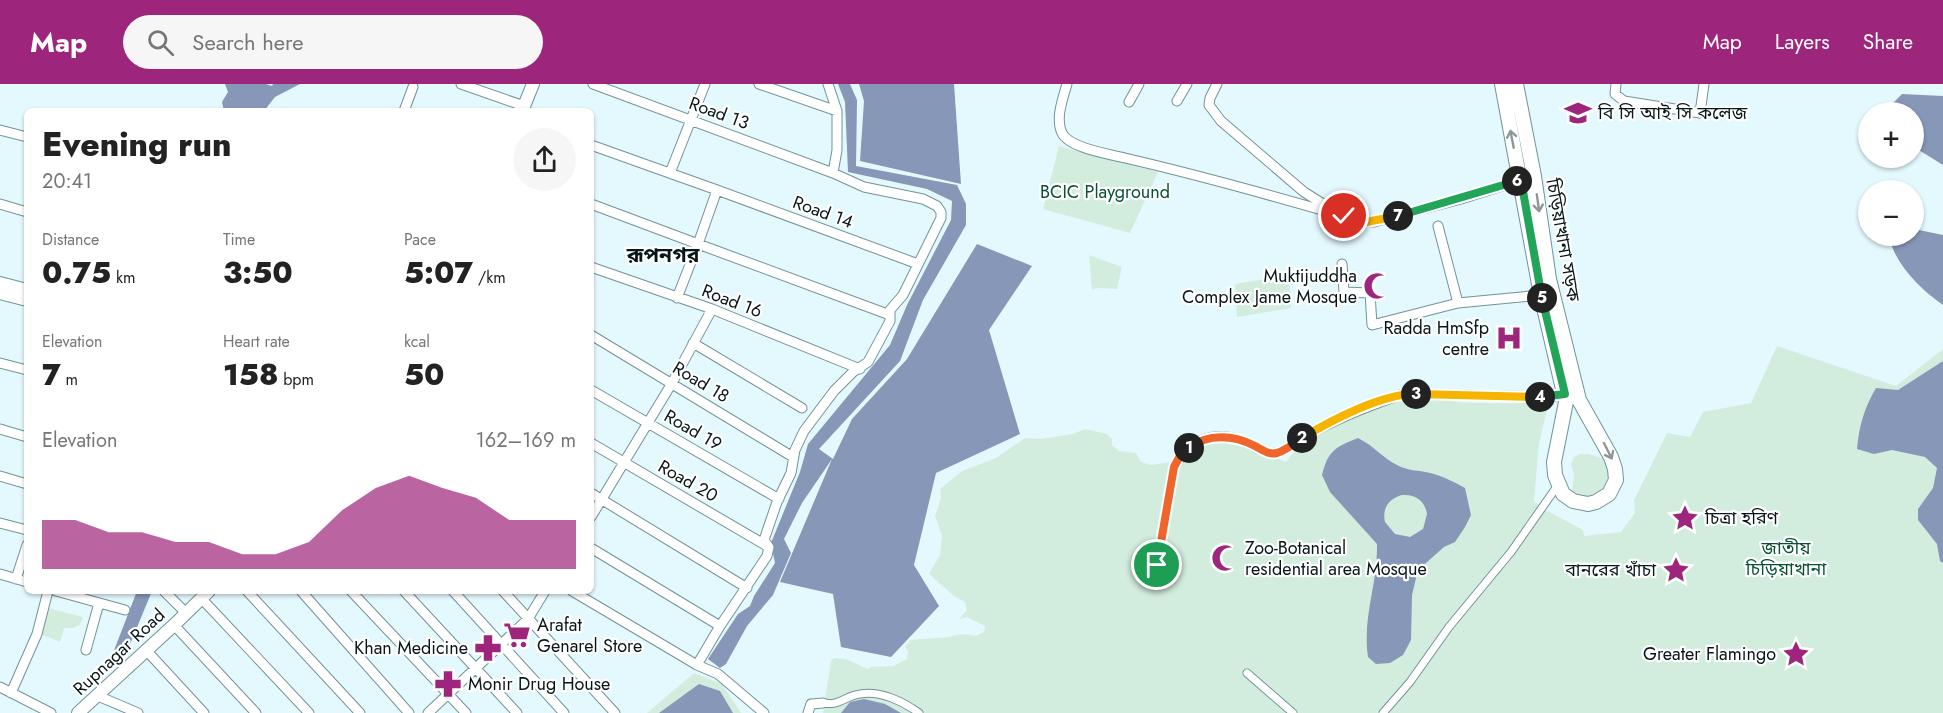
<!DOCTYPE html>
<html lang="en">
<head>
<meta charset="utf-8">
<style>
  :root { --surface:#fff; --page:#f6f6f6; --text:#222; --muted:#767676; --accent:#9e257c }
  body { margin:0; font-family:Jost,"Noto Sans Bengali",sans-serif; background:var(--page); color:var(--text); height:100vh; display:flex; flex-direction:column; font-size:22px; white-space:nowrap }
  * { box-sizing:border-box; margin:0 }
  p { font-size:20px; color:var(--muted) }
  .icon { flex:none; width:33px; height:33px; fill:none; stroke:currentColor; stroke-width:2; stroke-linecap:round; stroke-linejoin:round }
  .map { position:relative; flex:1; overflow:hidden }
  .side { position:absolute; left:24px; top:24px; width:570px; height:486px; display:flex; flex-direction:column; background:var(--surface); border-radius:9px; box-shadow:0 2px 4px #0004 }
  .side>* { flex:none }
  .fabs { position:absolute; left:1858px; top:18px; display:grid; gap:12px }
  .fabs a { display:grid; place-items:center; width:66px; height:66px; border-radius:50%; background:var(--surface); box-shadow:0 2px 4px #0004; font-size:30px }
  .pin { position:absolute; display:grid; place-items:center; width:51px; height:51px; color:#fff; margin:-26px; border:3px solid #fff; border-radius:50%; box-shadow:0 2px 6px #0007 }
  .km { position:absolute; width:30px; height:30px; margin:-15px; border-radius:50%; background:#222; color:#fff; font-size:16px; line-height:30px; text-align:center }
  .round { display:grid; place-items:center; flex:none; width:63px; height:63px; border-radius:32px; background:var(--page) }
  .headline { display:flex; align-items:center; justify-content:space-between; height:102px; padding:0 18px }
  h1 { font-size:33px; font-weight:800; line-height:45px }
  .stats { display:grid; grid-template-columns:repeat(3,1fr); gap:9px; height:102px; padding:6px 18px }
  .stats div { display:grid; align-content:center }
  .stats b { font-size:30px; font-weight:800 }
  .stats small { font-size:16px; font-weight:400 }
  .stats p { font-size:16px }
  .chart { height:168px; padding:12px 18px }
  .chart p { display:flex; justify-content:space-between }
  .chart svg { width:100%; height:108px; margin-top:6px; fill:var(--accent); opacity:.7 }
  header { display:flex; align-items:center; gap:36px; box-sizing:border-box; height:84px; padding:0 30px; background:var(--accent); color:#fff }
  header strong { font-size:28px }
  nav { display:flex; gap:33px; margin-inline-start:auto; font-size:21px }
  .search { width:420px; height:54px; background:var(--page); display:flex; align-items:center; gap:15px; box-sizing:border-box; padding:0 21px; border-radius:33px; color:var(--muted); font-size:22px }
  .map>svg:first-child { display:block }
</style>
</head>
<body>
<header>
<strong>Map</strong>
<div class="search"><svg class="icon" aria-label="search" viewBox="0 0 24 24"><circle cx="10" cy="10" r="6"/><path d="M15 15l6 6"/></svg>Search here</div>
<nav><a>Map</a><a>Layers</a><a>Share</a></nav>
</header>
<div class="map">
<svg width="1943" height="629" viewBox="0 0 1943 629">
  <rect width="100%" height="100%" fill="#e4f9fe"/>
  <path fill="#d2eddd" d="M1059 62 1158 88 1130 149 1043 125Z
    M1089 171 1122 183 1117 205 1098 204 1092 206Z
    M1289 191 1291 224 1237 233 1235 200Z
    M1777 262 1896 302 1943 265V629H823L831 577 834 574 846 575 868 585 871 583 893 582 907 575 908 567 905 563 910 556 950 553C958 549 968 550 976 552L984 548 985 542 967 533 959 535 967 526 965 518 954 512 929 490 940 471 942 452 935 432 941 414 940 405 962 387 996 374 1025 354 1041 355 1073 350 1085 345 1107 350 1112 355V361L1119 367 1136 369 1141 378 1151 381 1182 376 1196 362 1217 356 1240 359 1286 378C1301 355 1347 326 1374 325 1385 315 1409 312 1423 312 1429 313 1435 316 1441 316 1476 321 1514 319 1549 318L1539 359 1534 417 1542 424 1583 446 1584 452 1621 448 1635 429 1634 416 1667 349 1690 353 1703 328 1751 319Z
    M1580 370H1588L1604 375 1610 389 1609 398 1600 409 1586 415 1575 413 1572 408 1574 390 1571 380 1574 373Z
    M48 524 83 533 80 541 73 544H64L60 558 40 550Z
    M694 589 722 600 741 629H647Z"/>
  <path fill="#8697b8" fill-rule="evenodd" d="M225 0H266L272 2 273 0H300L275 13 264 27H224L222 18 228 8Z
    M838 0H850L857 16 856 82 957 101 966 120V141L923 216 900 277 819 365 833 375 852 335 907 275 977 160 1032 182 989 246 1020 350 936 389 914 481 939 522 891 573 841 563 833 510 780 498 832 375 802 419 784 455 791 469 773 511 747 542 726 580 720 584 708 575 738 530 750 522 754 512 775 479 771 459 800 388 808 360 890 261 907 221 951 136 952 117 927 105 848 88 845 18Z
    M859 0H954L961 100 860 77 864 17Z
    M1902 10 1943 12V81L1914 63V28H1886L1887 25Z
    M1914 145 1943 151V221C1920 205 1894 179 1889 152H1914Z
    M1943 277V479L1940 477 1937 460 1918 436V425L1933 404 1937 384 1925 373 1892 366 1874 370 1857 365C1859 343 1864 324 1876 304L1898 306Z
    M1358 354C1374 362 1383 374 1397 381 1408 387 1418 386 1430 389 1443 392 1454 398 1465 404L1471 431 1465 443 1455 458 1444 463 1418 486 1412 511 1411 556 1403 571 1390 579 1376 580 1368 573C1362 533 1378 500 1377 460L1330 408 1322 391C1328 367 1335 363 1358 354ZM1402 411C1416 410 1425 417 1427 430L1423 445 1410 453 1395 450 1385 438C1382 425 1388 415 1402 411Z
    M137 507H152L126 570 117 572 113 569Z
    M699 600 720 607 733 629H659Z
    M864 615 885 620 901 629H841L850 618Z"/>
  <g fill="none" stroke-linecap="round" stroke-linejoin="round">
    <defs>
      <path id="pedestrian" d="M1247 589 1293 629
        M823 619C840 622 845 612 860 610 880 606 904 618 919 629
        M1383 629 1410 598 1449 543 1511 468 1558 401"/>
      <path id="minor" d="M461 0 524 22
        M593 0 833 89
        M759 0 837 27
        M1067 0C1063 14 1055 35 1062 49 1069 64 1109 70 1125 74 1194 90 1263 109 1332 129
        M1217 0 1210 14 1209 21 1221 37 1304 108 1331 125 1354 136 1374 138 1461 115 1521 96
        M1616 0 1615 10 1624 17 1700 29 1704 0
        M1177 17 1187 0
        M1129 18 1139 0
        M404 27 413 3
        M0 46 27 53
        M591 61 717 106 698 160 890 231
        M670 89 705 0
        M717 106 918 180
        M0 120 27 128
        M591 120 698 160 677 214
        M1438 142 1458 219 1541 211
        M1342 180 1344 208 1370 209 1372 241 1458 219
        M591 183 712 225 860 285
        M591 251 793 373
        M693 259 802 324
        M0 279 27 286
        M591 306 779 415
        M0 345 27 353
        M591 359 767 462
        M0 392 27 400
        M591 409 747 504
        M591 433 672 299 712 225
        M0 439 27 446
        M591 464 720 542
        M1157 481 1174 383C1191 354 1216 345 1248 359 1257 363 1264 369 1274 369 1283 369 1294 359 1302 354 1333 336 1365 323 1400 311L1412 310 1549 313 1565 310
        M0 490 27 498
        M16 495 27 461
        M56 507 125 526
        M164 507 186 529
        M247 507 360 629
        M301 507 409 629
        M351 507 466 629
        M404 507 517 629
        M453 507 564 629
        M503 507 615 629
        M572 507 697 581 718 590 764 629
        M201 514 309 629
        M174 541 256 629
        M86 566 99 519
        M146 566 204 629
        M697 581 720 542 767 472 769 463 764 456 777 418 791 389 795 366 804 347 834 307 853 288 868 278 890 237V226L903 211 941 134V128L937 122 923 115 864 103 833 89 837 66V27L828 0
        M0 603 51 629
        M11 609 37 550 48 507
        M98 612 138 629
        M428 629 528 535 545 507
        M808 629 811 620 823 619"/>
      <path id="tertiary" d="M522 27 533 0
        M0 199 27 206
        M0 209 27 216
        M78 629 174 541 209 507"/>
      <path id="secondary" d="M1502 0 1541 211 1566 318 1554 378 1555 391 1563 410 1573 417 1588 420 1596 418 1609 410 1616 396 1615 385 1611 373 1579 316 1549 195 1534 92 1516 0"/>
    </defs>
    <use href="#pedestrian" stroke="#729299" stroke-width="9"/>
    <use href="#minor" stroke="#729299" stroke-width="11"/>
    <use href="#tertiary" stroke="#729299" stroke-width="14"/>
    <use href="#secondary" stroke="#729299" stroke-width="16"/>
    <use href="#pedestrian" stroke="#fff" stroke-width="7"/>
    <use href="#minor" stroke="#fff" stroke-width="9"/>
    <use href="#tertiary" stroke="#fff" stroke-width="12"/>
    <use href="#secondary" stroke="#fff" stroke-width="14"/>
  </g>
  <defs><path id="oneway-shaft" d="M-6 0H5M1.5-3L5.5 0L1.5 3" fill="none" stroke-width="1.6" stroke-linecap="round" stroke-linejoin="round" transform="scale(1.5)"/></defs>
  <g stroke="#909698">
    <use href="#oneway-shaft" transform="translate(1512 55) rotate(-101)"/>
    <use href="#oneway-shaft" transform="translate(1538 119) rotate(82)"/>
    <use href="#oneway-shaft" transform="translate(1608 367) rotate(63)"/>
  </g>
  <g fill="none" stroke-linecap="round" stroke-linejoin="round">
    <defs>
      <path id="split-1" d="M1157 481 1174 383 1181 370 1189 364"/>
      <path id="split-2" d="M1189 364C1208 349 1234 351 1255 362 1262 366 1269 371 1277 369 1286 366 1295 359 1302 354"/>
      <path id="split-3" d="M1302 354C1330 337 1383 309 1416 310"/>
      <path id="split-4" d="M1416 310 1540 313"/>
      <path id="split-5" d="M1540 313 1565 310 1542 214"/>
      <path id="split-6" d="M1517 97 1521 96 1542 214"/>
      <path id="split-7" d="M1398 132 1517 97"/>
      <path id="split-8" d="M1344 132 1366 138 1398 132"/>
    </defs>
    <use href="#split-1" stroke="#fff" stroke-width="12"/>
    <use href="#split-2" stroke="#fff" stroke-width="12"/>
    <use href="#split-3" stroke="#fff" stroke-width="12"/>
    <use href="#split-4" stroke="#fff" stroke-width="12"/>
    <use href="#split-5" stroke="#fff" stroke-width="12"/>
    <use href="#split-6" stroke="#fff" stroke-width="12"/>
    <use href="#split-7" stroke="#fff" stroke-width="12"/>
    <use href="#split-8" stroke="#fff" stroke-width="12"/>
    <use href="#split-1" stroke="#f0652b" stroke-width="8"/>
    <use href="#split-2" stroke="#f0652b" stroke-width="8"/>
    <use href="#split-3" stroke="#f5b400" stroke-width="8"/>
    <use href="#split-4" stroke="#f5b400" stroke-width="8"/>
    <use href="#split-5" stroke="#22a559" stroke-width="8"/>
    <use href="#split-6" stroke="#22a559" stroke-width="8"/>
    <use href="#split-7" stroke="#22a559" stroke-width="8"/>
    <use href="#split-8" stroke="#f5b400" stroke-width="8"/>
  </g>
  <defs>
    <symbol id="university-bare" viewBox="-9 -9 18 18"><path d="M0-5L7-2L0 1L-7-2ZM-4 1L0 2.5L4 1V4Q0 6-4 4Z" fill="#9e257c" stroke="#fff" stroke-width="2.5" paint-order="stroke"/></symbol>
    <symbol id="mosque-bare" viewBox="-9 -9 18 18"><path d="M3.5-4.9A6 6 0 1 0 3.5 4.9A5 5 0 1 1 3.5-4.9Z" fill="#9e257c" stroke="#fff" stroke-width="2.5" paint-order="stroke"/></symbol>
    <symbol id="hospital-bare" viewBox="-9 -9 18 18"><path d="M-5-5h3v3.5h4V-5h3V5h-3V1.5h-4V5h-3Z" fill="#9e257c" stroke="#fff" stroke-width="2.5" paint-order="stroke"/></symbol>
    <symbol id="sight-bare" viewBox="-9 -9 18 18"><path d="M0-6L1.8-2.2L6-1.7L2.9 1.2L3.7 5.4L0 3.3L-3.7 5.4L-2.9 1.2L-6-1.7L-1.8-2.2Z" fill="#9e257c" stroke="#fff" stroke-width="2.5" paint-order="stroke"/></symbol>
    <symbol id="supermarket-bare" viewBox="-9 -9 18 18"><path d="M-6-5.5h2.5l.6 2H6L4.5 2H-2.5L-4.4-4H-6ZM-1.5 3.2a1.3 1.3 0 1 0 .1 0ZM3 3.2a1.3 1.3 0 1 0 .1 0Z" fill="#9e257c" stroke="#fff" stroke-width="2.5" paint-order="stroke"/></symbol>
    <symbol id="pharmacy-bare" viewBox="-9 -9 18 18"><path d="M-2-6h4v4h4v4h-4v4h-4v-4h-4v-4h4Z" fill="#9e257c" stroke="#fff" stroke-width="2.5" paint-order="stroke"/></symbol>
  </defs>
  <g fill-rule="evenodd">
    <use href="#university-bare" x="1559" y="10" width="38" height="38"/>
    <use href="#mosque-bare" x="1358" y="183" width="38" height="38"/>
    <use href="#hospital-bare" x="1490" y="235" width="38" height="38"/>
    <use href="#sight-bare" x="1666" y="415" width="38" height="38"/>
    <use href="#mosque-bare" x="1206" y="455" width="38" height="38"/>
    <use href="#sight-bare" x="1657" y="467" width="38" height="38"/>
    <use href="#supermarket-bare" x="498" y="532" width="38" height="38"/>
    <use href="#pharmacy-bare" x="469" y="545" width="38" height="38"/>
    <use href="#sight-bare" x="1777" y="551" width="38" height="38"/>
    <use href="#pharmacy-bare" x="429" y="581" width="38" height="38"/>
  </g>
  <g text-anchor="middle" stroke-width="4.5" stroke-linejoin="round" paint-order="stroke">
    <g font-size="18" fill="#091619" stroke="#fff">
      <text transform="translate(719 29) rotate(20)" y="6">Road 13</text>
      <text transform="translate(823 128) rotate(20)" y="6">Road 14</text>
      <text transform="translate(1563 156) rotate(80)" y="6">চিড়িয়াখানা সড়ক</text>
      <text transform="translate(732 217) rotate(21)" y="6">Road 16</text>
      <text transform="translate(701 298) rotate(31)" y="6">Road 18</text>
      <text transform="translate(693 346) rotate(30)" y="6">Road 19</text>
      <text transform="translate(688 397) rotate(30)" y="6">Road 20</text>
      <text transform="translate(119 568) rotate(-43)" y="6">Rupnagar Road</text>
    </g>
    <g font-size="18" fill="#091619" stroke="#fff" text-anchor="start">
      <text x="1598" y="35">বি সি আই সি কলেজ</text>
      <text x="1357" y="198" text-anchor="end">Muktijuddha<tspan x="1357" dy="21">Complex Jame Mosque</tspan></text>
      <text x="1489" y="250" text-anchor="end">Radda HmSfp<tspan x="1489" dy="21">centre</tspan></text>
      <text x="1705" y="440">চিত্রা হরিণ</text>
      <text x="1245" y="470">Zoo-Botanical<tspan x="1245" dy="21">residential area Mosque</tspan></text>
      <text x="1656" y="492" text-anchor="end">বানরের খাঁচা</text>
      <text x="537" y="547">Arafat<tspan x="537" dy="21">Genarel Store</tspan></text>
      <text x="468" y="570" text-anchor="end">Khan Medicine</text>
      <text x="1776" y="576" text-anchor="end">Greater Flamingo</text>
      <text x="468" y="606">Monir Drug House</text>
    </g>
    <g font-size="18" fill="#075034" stroke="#fff">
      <text x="1105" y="114">BCIC Playground</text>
      <text x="1786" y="470">জাতীয়<tspan x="1786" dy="21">চিড়িয়াখানা</tspan></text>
    </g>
    <g font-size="21" font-weight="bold" fill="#091619" stroke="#fff">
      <text x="663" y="178">রূপনগর</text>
    </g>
  </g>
</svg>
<div class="fabs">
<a>+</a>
<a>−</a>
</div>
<div class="pin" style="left:1157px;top:481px;background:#1e9e55"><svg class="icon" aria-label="arrive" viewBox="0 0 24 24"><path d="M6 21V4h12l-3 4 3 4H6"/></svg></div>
<div class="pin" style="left:1344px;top:132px;background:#d93025"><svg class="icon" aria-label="check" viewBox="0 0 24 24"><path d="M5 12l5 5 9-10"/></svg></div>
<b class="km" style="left:1189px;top:364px">1</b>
<b class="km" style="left:1302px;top:354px">2</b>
<b class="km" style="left:1416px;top:310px">3</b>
<b class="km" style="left:1540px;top:313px">4</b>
<b class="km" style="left:1542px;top:214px">5</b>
<b class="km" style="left:1517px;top:97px">6</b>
<b class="km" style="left:1398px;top:132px">7</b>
<section class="side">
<div class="headline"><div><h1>Evening run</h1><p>20:41</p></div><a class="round"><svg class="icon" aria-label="share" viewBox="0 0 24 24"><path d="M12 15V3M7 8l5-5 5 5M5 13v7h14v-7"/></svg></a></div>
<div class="stats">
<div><p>Distance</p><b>0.75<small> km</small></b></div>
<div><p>Time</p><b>3:50</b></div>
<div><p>Pace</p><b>5:07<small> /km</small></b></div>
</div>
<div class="stats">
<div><p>Elevation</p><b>7<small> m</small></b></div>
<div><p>Heart rate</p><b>158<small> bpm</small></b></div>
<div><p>kcal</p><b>50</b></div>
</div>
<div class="chart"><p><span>Elevation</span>162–169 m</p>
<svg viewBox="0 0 160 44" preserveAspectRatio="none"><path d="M0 44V24L10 24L20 29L30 29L40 33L50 33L60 38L70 38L80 33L90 20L100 11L110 6L120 11L130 15L140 24L150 24L160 24V44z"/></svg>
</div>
</section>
</div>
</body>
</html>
